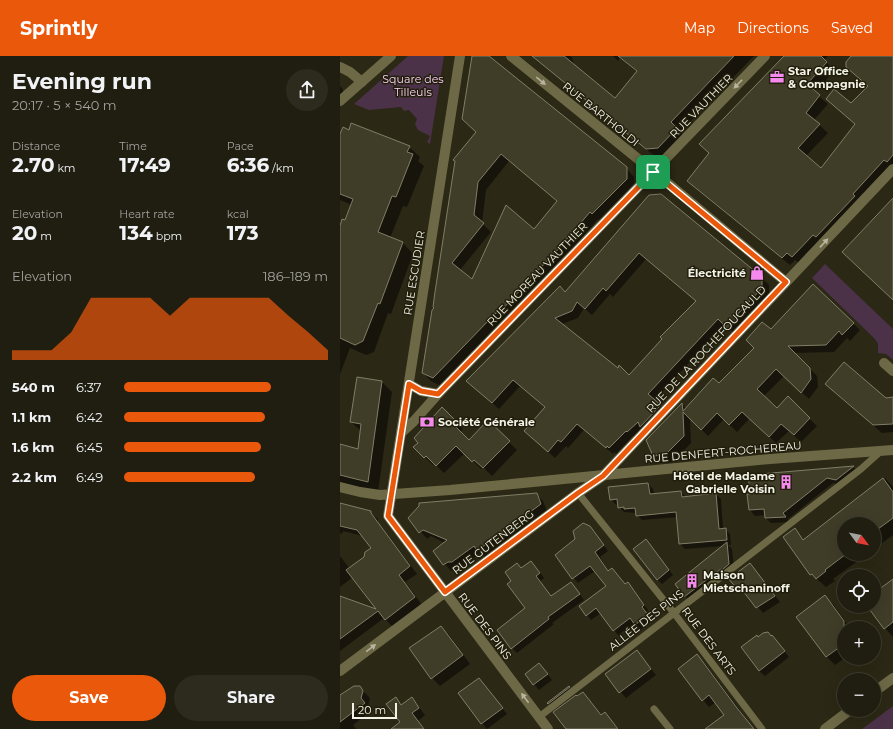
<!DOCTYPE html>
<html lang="en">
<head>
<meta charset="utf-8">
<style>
  :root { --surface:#201e10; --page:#2d2b1e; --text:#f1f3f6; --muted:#a2a29f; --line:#3d3c30; --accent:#ea580c }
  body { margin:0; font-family:Montserrat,sans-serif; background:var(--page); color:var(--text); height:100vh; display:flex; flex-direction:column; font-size:15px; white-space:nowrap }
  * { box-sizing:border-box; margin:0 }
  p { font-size:13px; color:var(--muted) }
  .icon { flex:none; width:22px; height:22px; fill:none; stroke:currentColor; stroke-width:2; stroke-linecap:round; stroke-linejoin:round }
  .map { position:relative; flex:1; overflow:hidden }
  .details { display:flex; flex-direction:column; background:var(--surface); width:340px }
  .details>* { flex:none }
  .needle { width:26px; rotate:122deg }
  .buttons { position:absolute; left:497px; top:461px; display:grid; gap:8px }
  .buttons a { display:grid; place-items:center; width:44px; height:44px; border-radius:50%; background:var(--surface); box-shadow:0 4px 16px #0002,0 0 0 1px var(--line); font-size:20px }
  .scale { position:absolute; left:12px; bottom:10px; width:45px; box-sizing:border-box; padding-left:4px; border:2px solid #f4f3e7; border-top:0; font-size:11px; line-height:14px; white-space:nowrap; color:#f4f3e7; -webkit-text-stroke:3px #211f0c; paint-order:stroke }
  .pin { position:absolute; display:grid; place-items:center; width:34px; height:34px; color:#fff; margin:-17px; border-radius:8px; box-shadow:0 2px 6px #0006 }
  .round { display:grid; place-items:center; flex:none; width:42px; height:42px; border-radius:21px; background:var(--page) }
  .head { display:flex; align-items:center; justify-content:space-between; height:68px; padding:0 12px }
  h1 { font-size:22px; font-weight:700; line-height:30px }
  .metrics { display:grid; grid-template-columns:repeat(3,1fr); gap:6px; height:68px; padding:4px 12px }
  .metrics div { display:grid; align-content:center }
  .metrics b { font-size:20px; font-weight:700 }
  .metrics small { font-size:11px; font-weight:400 }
  .metrics p { font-size:11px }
  .chart { height:112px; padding:8px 12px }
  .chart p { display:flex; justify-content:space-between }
  .chart svg { width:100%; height:72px; margin-top:4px; fill:var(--accent); opacity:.7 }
  .action { display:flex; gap:8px; margin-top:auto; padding:8px 12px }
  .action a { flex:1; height:46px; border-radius:24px; background:var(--accent); color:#fff; font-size:16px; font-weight:700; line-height:46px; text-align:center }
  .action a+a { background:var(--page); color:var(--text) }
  ul { padding:0 12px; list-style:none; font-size:13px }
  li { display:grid; grid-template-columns:64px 48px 1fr; align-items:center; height:30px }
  li i { height:10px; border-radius:5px; background:var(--accent) }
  header { display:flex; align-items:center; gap:24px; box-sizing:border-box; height:56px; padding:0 20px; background:var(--accent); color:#fff }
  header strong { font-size:19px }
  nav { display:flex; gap:22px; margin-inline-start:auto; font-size:14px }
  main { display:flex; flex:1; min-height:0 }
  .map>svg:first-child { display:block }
</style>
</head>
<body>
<header>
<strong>Sprintly</strong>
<nav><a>Map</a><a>Directions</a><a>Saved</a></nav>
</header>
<main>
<section class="details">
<div class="head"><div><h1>Evening run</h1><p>20:17 · 5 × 540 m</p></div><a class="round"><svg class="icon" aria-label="share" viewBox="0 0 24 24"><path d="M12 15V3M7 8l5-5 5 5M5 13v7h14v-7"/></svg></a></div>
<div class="metrics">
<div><p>Distance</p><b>2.70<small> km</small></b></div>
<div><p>Time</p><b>17:49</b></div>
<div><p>Pace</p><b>6:36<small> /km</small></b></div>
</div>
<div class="metrics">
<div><p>Elevation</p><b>20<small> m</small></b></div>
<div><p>Heart rate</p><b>134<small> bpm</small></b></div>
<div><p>kcal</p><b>173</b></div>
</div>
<div class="chart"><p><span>Elevation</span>186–189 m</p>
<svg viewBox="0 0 160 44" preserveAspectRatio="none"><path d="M0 44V38L10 38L20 38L30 27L40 6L50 6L60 6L70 6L80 17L90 6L100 6L110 6L120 6L130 6L140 17L150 27L160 38V44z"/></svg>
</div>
<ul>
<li><b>540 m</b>6:37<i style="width:72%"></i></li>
<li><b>1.1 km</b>6:42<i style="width:69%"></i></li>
<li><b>1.6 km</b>6:45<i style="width:67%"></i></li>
<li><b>2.2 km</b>6:49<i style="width:64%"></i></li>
</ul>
<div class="action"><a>Save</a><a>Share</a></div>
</section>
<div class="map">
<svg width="553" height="673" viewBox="0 0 553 673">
  <rect width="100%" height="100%" fill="#2b2815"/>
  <path fill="#4b3248" d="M68 0H104L90 88 87 86 90 80 78 74 75 68 77 63 69 54 64 55 61 51 29 54 14 48Z
    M485 208 553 273V304L546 298 538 297V288L535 283 472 222Z
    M553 650V673H522Z"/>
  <path fill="#0007" fill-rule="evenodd" d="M133 0H148L286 112 294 121 295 131 261 166 258 163 222 206 101 330 91 325 83 317 96 252 137 76ZM169 105 218 146 194 174 133 225 120 214 151 176 142 167 146 134Z
    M192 0H230L232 2 235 10 276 43 297 16 280 2 278 5 273 0H414L340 76 346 82 328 101 317 102Z
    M446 0H488L484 4 495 15 474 36 488 48 474 64 488 77 466 100 481 113 516 68 487 43 511 49 528 30 507 11 512 0H553V111L460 208 455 204 450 209 356 133 348 125Z
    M0 30 2 32 4 38 0 42Z
    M0 81 69 91 80 101 78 105 84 110 67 151 63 150 50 182 63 187 73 198 51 258 48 257 34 296 26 299 10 292 0 318V173L5 165 12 149 0 144Z
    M309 140 422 222 429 229V239L395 278 385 269 314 344 327 356 295 382 293 380 276 398 275 396 273 398 244 374 228 392 226 390 215 402 185 375 206 352 180 330 159 353 134 331 226 237ZM306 203 357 245 289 320 278 314 222 268 238 262 244 252 252 259 270 238 273 241Z
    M513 267 520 274 510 285 507 282 494 296 454 297 477 320 478 331 469 343 444 320 424 340 437 353 448 342 477 370 461 386 449 375 436 387 410 362 397 376 384 363 368 380 350 362 351 387 333 406 321 407 314 400 332 358 342 348 346 352 379 329 431 274Z
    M17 322 42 326 52 336 38 436 0 426V389L18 394 21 375 11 366Z
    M494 336 545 342H553V376L542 377Z
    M102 352 123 373 120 376 129 385 148 366 177 394 152 420 143 411 141 413 125 397 104 417 94 407 93 409 75 391Z
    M513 411 518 416 502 429 493 427 448 463 450 466 431 467 426 462V459L415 460 410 454 408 439H411L409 420Z
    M545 422 553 431V479L534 493V468H504V498H527L493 523 495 525 486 531 471 518 455 474 464 484Z
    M308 428 313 433 314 439 341 436 346 441 376 438 381 443 383 473H385L390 478 391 489H388L392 493 394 514 350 545 345 540 384 490 345 493 340 488 338 461 302 464 297 459 296 457 284 456 279 451 278 448 276 449 271 443Z
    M196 438 203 445 207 455 145 501 140 497 119 512H115L111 515 94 495 105 487 91 480 87 483 70 462Z
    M0 448 30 456 38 463V466L77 518 65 526 82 549 53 571 44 562 0 595V541L39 555 13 521 0 531V500L10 513 25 501 32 492 23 480 3 475 2 478 0 477Z
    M254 476 268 495 260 501 269 516 272 513 285 529 288 528 308 554 306 556 312 564 301 573 294 567 278 579 261 557 251 564 247 559 267 531 255 515 238 527 216 499Z
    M310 489 333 519 322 528 317 523Z
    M177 508 182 513 196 511 204 522 200 525 212 541 236 533 244 544 212 567 214 568 177 597 172 592 187 553 173 525Z
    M410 508 440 546 423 557 406 537 404 538 390 522 391 523Z
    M553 524V581L545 572 528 550H534V538Z
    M485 540 493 548 510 572H504L505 602 495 609 487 601 458 561Z
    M101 571 109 579 130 608 100 630 92 622Z
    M432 580 449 601 425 620 419 615 418 582Z
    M297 595 316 619 286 642 266 619Z
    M357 600 364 606 414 673H371L385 659 376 646 369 651 363 644Z
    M204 613 212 624 199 634 186 618Z
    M139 623 167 658 147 673 119 637Z
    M19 631 29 641 30 643 28 650 31 655 13 669 16 673H0V640Z
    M229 631 235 636 214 653 208 647Z
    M243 637 262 659 265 657 279 673H227L238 641Z
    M55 642 62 649 71 643 78 650 85 659 78 665 84 673H52L61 666Z"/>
  <path fill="#3f3c28" stroke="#807e67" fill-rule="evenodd" d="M132 0H149L287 111V123L252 158 250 156 214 198 182 231H183L159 257H156L150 263 93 322 82 317 92 254 94 252 93 251 95 236 115 105 113 104 136 76 122 63ZM161 98 217 145 194 173 166 149 132 223 112 207 144 167 134 159 138 126Z
    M192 0H224L275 42 297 15 278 0H394L331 66 337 72 318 92 306 93Z
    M444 0H481L487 6 467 28 480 39 466 57 480 68 458 92 481 112 515 68 486 43 494 33 511 47 528 30 506 11V6L511 0H553V99L547 106 544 104 513 138 515 140 476 181 473 179 452 201 447 197 442 202 347 125 369 97 359 88Z
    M11 67 70 90 67 96 73 98 56 141 52 140 38 176 63 186 40 248 38 247 23 285 15 289 0 282V170L2 163 5 164 13 143 0 138V78L3 71 9 74Z
    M321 138 422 221V232L395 261 398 263 388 273 378 263 308 338 321 349 300 371 298 366 287 376 286 375 269 392 267 390 266 392 237 368 221 386 218 384 208 396 184 375 205 351 173 324 152 347 126 325 220 230 225 236 309 139ZM299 197 356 245 320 281 322 283 289 319 279 309 278 312 215 262 232 255 237 246 245 253 263 232 266 235Z
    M553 142V244L502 196Z
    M473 228 514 267 502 279 499 275 486 289 448 290 470 312 471 323 461 337 436 313 417 333 437 352 448 340 470 362 454 379 441 368 429 381 402 356 389 369 377 357 361 374 343 356 344 380 325 399 313 400 306 384 342 347 343 355 373 322 379 327 414 292 406 284 422 266 431 273Z
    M504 306 546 342 553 341V368L533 369 485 328Z
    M17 321 42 325 28 426 0 419V388L18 393 21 368 10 366Z
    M102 351 115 364 112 367 129 384 148 364 170 385 143 412 134 404 132 406 116 390 96 410 86 400 84 402 73 391 78 387 74 382Z
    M514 410 496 424 487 422 443 457 446 461 425 462 424 453 409 454 407 438H410L408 419Z
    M543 422 553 436V462L534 476V468H504V498H506L485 514 486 515 476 523 472 518 470 519 443 481 455 472 463 484Z
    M308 427 310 438 341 435 342 441 376 437 379 473 386 472 387 484 339 488 336 456 296 460 295 452 284 453V451L278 452 277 443 270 444 268 431Z
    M197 437 201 448 137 495 134 490 112 506H108L103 509 93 495 107 484 83 474 79 477 68 462 79 450V447Z
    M0 447 31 455V457L70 510 59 519 75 541 45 564 38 555 0 583V540L36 553 6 514 24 501 25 496 31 492 17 474 0 470Z
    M243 467 250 470 264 489 255 496 268 515 272 512 285 528 288 526 304 549 302 551 308 559 295 569 290 562 273 575 256 552 246 560 239 550 266 530 250 510 232 523 215 499 235 483 233 475Z
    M306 483 329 514 317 524 293 493Z
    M387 486 389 508 382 514 381 513 344 541 335 528Z
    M191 505 200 517 196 520 211 540 231 526 240 538 208 561 209 563 171 593 157 574 185 552 167 528 171 525 165 516 177 507 181 512Z
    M410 507 435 540 416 552 400 531 397 533 388 522 390 520V522Z
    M553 523V566L544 573 527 550H534V537Z
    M485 539 504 565V588L486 601 456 561Z
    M101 570 123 599 91 623 69 592Z
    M428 576 431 580 432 579 445 595 419 615 401 591 417 579 418 581 423 577Z
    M297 594 311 613 279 637 265 618Z
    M357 598 397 652 414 673H365L384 659 369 639 362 645 338 613Z
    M199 607 208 618 193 629 185 618Z
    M139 622 163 652 141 668 118 637Z
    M14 630H20L22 633 23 635 21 642 25 647 0 666V639Z
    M229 630 230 631 208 648 207 647Z
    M243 636 261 659 265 656 278 673H226L213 656 236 639 237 640Z
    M56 641 61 649 72 641 79 652 72 657 84 673H51L60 666 46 648Z"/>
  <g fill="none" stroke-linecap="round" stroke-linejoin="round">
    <path stroke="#6d6946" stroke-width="7" d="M238 437 334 557 422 673
      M314 653 330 673
      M199 661 521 413 540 396"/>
    <path stroke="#6d6946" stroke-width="10" d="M120 0 48 460 208 673
      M171 0 324 124 446 226
      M0 11 10 16 22 26
      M0 45 51 0
      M544 307 553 315
      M69 328 81 335 98 338
      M61 377 74 365 98 338 425 0
      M0 431 20 436 40 439 110 434 430 403 553 394
      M0 615 238 437 263 420 553 113"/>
    <path stroke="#6d6946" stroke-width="10" d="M534 636 553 622
      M485 673 510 654"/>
  </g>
  <defs><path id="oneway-solid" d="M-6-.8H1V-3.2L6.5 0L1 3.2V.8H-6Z"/></defs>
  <g fill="#b7b59f">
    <use href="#oneway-solid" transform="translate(201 25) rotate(39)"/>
    <use href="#oneway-solid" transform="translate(398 28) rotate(134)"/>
    <use href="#oneway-solid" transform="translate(484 187) rotate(-47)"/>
    <use href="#oneway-solid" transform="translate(31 592) rotate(-37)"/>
    <use href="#oneway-solid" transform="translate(185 642) rotate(-127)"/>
  </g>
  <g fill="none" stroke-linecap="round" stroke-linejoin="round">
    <defs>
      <path id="route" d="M313 116 446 226 263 420 238 437 105 536 48 460 69 328 81 335 98 338Z"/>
    </defs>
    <use href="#route" stroke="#fff" stroke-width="8"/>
    <use href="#route" stroke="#ea580c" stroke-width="5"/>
  </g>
  <defs>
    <symbol id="office-bare" viewBox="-9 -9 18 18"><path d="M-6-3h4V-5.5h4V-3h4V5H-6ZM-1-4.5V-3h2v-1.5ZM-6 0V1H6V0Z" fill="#f589ee" stroke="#211f0c" stroke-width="2.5" paint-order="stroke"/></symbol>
    <symbol id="shop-bare" viewBox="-9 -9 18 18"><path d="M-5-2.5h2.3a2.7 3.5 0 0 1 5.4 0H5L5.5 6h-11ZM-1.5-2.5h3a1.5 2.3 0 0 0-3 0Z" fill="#f589ee" stroke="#211f0c" stroke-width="2.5" paint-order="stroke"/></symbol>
    <symbol id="bank-bare" viewBox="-9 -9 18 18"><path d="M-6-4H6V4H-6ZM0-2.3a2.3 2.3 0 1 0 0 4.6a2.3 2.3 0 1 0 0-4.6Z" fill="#f589ee" stroke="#211f0c" stroke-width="2.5" paint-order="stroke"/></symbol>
    <symbol id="building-bare" viewBox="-9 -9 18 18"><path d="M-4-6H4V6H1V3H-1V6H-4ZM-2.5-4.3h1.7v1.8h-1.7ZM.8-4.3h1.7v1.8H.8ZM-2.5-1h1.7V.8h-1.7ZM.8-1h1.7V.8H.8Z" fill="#f589ee" stroke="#211f0c" stroke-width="2.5" paint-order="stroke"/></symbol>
  </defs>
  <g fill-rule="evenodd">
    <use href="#office-bare" x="427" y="11" width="20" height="20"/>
    <use href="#shop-bare" x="407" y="207" width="20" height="20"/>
    <use href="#bank-bare" x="77" y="356" width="20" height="20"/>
    <use href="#building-bare" x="436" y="416" width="20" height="20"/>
    <use href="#building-bare" x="342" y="515" width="20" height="20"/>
  </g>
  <g text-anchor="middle" stroke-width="3" stroke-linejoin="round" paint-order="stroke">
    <g font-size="11" font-weight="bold" fill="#f4f3e7" stroke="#211f0c" text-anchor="start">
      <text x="448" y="19">Star Office<tspan x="448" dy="13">&amp; Compagnie</tspan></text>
      <text x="406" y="221" text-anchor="end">Électricité</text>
      <text x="98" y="370">Société Générale</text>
      <text x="435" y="424" text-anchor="end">Hôtel de Madame<tspan x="435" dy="13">Gabrielle Voisin</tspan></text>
      <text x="363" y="523">Maison<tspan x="363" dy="13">Mietschaninoff</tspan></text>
    </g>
    <g font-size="11" fill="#fbd1f6" stroke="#211f0c">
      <text x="73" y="27">Square des<tspan x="73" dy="13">Tilleuls</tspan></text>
    </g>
    <g font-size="11" fill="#f4f3e7" stroke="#211f0c">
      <text transform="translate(361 50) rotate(-46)" y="4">RUE VAUTHIER</text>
      <text transform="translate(261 58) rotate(39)" y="4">RUE BARTHOLDI</text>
      <text transform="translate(74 217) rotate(-81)" y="4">RUE ESCUDIER</text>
      <text transform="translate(197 218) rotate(-46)" y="4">RUE MOREAU VAUTHIER</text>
      <text transform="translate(366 293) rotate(-47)" y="4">RUE DE LA ROCHEFOUCAULD</text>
      <text transform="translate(383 396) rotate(-5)" y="4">RUE DENFERT-ROCHEREAU</text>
      <text transform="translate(153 486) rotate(-37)" y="4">RUE GUTENBERG</text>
      <text transform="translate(306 564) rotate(-38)" y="4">ALLÉE DES PINS</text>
      <text transform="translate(145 570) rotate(53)" y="4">RUE DES PINS</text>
      <text transform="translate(369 585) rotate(53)" y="4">RUE DES ARTS</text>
    </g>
  </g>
</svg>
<div class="buttons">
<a><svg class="needle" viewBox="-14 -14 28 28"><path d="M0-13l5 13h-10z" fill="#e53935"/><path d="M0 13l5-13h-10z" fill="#a2a29f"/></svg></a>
<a><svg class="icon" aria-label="locate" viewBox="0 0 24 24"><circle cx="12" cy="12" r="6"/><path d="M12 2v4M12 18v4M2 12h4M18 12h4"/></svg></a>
<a>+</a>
<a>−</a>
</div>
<div class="scale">20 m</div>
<div class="pin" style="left:313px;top:116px;background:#1e9e55"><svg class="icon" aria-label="arrive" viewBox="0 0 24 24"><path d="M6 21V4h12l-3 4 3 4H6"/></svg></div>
</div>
</main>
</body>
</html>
